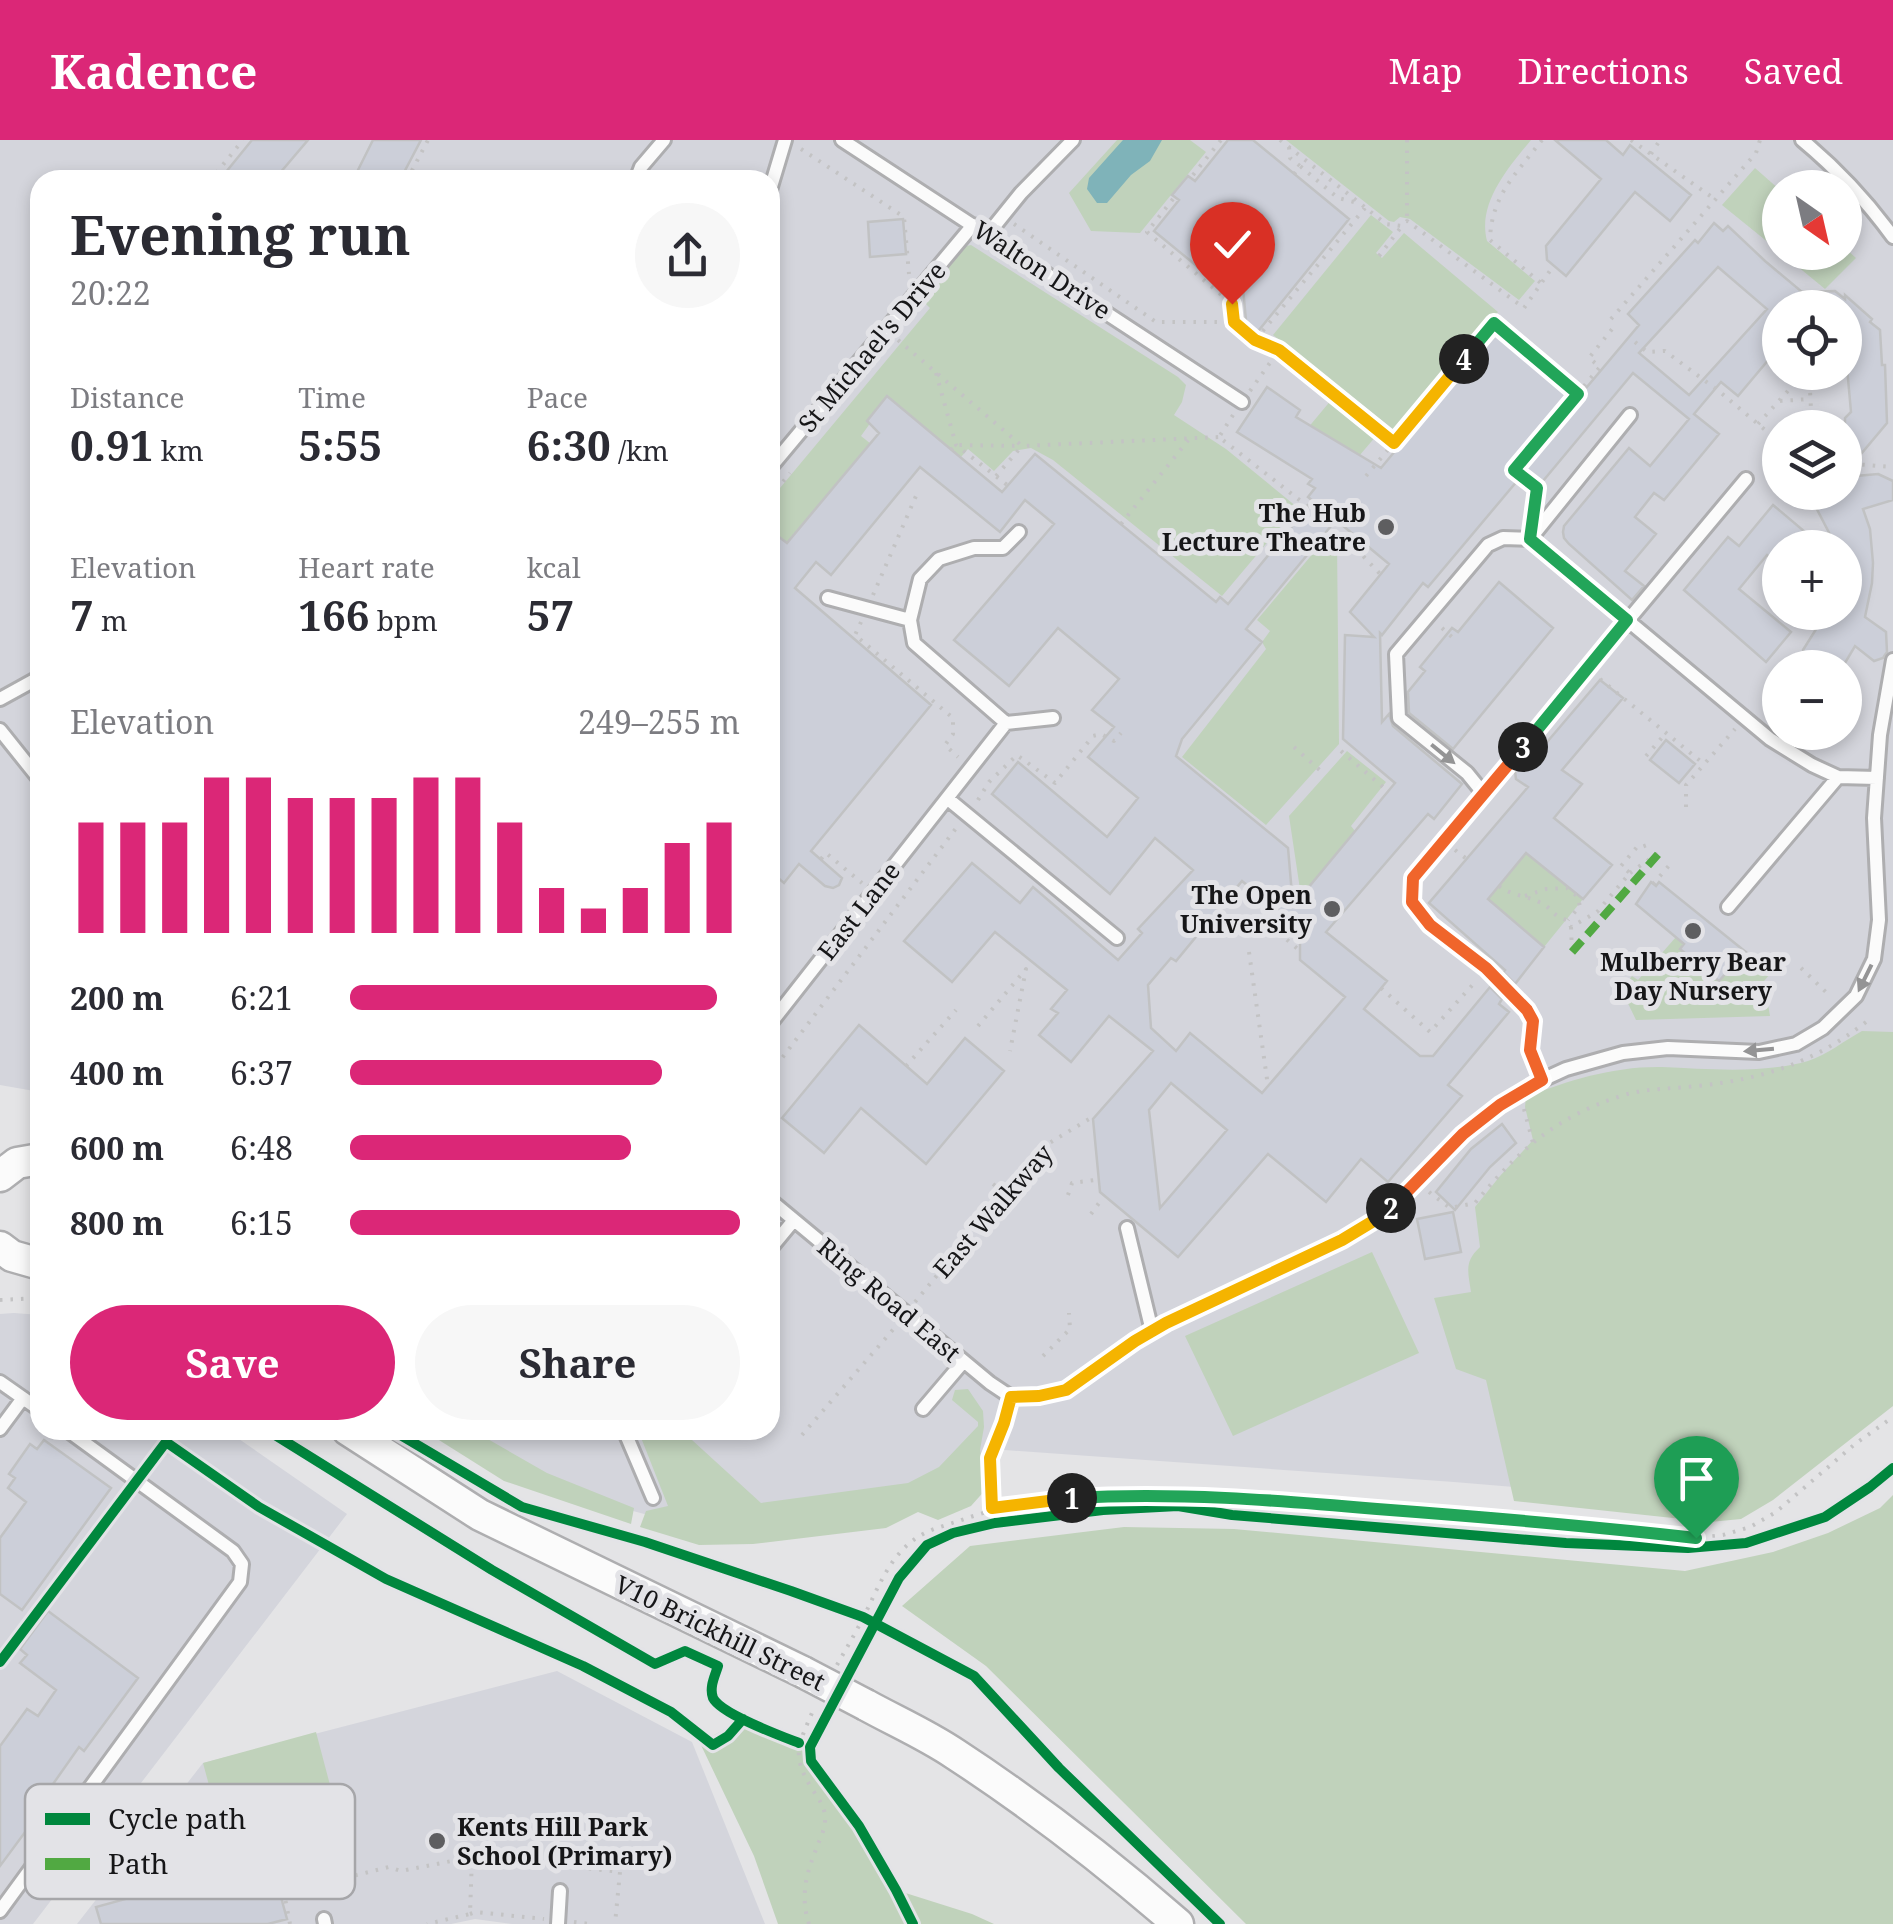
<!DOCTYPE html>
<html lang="en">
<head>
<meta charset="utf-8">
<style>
  :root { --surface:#fff; --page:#f7f7f7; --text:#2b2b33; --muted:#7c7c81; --accent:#db2777 }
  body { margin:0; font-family:"Noto Serif",serif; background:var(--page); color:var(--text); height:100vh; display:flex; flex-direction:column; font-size:38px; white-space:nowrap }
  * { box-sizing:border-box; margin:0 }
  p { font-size:32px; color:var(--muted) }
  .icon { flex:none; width:55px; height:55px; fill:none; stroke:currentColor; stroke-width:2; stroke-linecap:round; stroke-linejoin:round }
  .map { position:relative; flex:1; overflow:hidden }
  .sheet { position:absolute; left:30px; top:30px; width:750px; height:1270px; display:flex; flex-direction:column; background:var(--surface); border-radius:30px; box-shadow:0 5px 15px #0003 }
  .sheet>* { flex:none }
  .needle { width:65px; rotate:146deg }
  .controls { position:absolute; left:1762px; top:30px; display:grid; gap:20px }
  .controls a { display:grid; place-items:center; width:100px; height:100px; border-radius:50%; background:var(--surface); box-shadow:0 5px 15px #0003; font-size:50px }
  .pin { position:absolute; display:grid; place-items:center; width:85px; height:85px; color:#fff; margin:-102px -42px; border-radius:50% 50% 50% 0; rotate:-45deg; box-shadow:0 0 10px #0007 }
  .pin .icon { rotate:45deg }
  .km { position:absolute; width:50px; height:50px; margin:-25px; border-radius:50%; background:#222; color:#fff; font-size:28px; line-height:50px; text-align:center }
  .round { display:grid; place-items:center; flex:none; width:105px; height:105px; border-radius:52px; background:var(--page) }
  .overview { display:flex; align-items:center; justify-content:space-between; height:170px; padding:0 40px }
  h1 { font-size:55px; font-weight:700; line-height:75px }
  .metrics { display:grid; grid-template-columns:repeat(3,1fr); gap:15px; height:170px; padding:10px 40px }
  .metrics div { display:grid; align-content:center }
  .metrics b { font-size:42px; font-weight:700 }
  .metrics small { font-size:28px; font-weight:400 }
  .metrics p { font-size:28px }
  .chart { height:280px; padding:20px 40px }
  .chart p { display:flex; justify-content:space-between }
  .chart svg { width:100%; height:180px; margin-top:10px; stroke:var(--accent); stroke-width:6 }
  .action { display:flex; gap:20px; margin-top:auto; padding:20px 40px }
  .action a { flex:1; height:115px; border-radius:60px; background:var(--accent); color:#fff; font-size:40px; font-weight:700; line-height:115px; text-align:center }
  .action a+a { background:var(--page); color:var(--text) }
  ul { padding:0 40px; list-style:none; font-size:32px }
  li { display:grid; grid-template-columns:160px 120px 1fr; align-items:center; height:75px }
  li i { height:25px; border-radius:12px; background:var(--accent) }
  header { display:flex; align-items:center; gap:60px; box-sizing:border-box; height:140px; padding:0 50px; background:var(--accent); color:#fff }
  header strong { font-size:48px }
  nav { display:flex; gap:55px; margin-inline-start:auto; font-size:35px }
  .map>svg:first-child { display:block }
</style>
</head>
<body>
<header>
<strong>Kadence</strong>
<nav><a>Map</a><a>Directions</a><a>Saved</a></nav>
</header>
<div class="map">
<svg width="1893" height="1784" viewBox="0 0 1893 1784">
  <rect width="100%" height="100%" fill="#e4e4e6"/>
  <path fill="#d4d5dc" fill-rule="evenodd" d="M0 0H1893V1260L1748 1367 1454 1342 991 1309 830 1385 715 1393 525 1342 443 1290H770V40H40V952L0 945ZM1780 48H1845V112H1780ZM1780 168H1845V232H1780ZM1780 288H1845V352H1780ZM1780 408H1845V472H1780ZM1780 528H1845V592H1780Z
    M14 1173 40 1175V1290H226L347 1374 33 1784H0V1174Z
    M557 1531 692 1602 765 1784H512L475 1779 451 1784H77L203 1623Z"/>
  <path fill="#c0d2bb" d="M1117 0H1190L1206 12 1140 93 1091 91 1069 53Z
    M1286 0H1531C1509 27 1477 63 1487 101L1535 141 1519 160 1410 79 1400 77 1394 82 1389 81Z
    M1755 28 1780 50V112L1722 65Z
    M1371 75 1393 92 1376 113 1382 118 1404 93 1498 172 1398 293 1273 195Z
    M971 105 1178 237 1186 245 1182 262 1174 275 1226 309 1297 367 1222 456 1053 320 1031 308 1013 311 994 331 968 309 961 317 889 257 861 296 881 312 794 417 770 399V360L930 168 918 156 962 107Z
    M1845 108 1856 118 1825 149 1780 112H1845Z
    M1332 259 1377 295 1359 316 1307 289Z
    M1331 392 1337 401 1339 604 1266 685 1182 617 1266 509 1262 502 1270 491 1257 480Z
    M1347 611 1386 642 1351 686 1355 691 1301 756 1289 676Z
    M1526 713 1583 759 1544 807 1488 759Z
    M1676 797 1728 835 1747 813 1771 833 1764 841 1770 876 1636 880 1621 849 1632 836 1638 840Z
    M1862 891 1893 892V1266L1773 1360 1741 1379 1710 1382 1514 1361 1486 1240 1456 1229 1434 1158 1471 1152C1468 1131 1464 1122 1480 1107L1475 1067 1500 1036 1533 1000 1525 967 1526 957C1569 940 1615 926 1662 927 1708 929 1763 934 1808 921 1827 915 1845 900 1862 891Z
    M1372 1112 1419 1213 1233 1296 1185 1196Z
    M968 1249 983 1271 984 1287 980 1310 987 1348 971 1366 938 1380 918 1372 886 1388 753 1404 699 1405 640 1387 646 1371 668 1366 638 1290H686L692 1300 761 1363 908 1343 939 1327 978 1286V1282L952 1260 955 1250Z
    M423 1290H472L547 1333 634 1368 631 1384 504 1341Z
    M1893 1355V1784H1246L986 1526 902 1466 970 1406 1124 1387 1234 1389 1685 1431 1773 1412 1828 1393 1880 1368Z
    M743 1579 799 1603 859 1686 896 1750 972 1774 994 1784H778L754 1716 700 1603Z
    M316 1592 330 1645 217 1675 203 1623Z"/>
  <path fill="#7fb3b9" d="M1123 0H1162L1150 21 1131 35 1107 63H1097L1087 49 1089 38Z"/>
  <path fill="#cccfd9" stroke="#c1c2c3" stroke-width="2.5" fill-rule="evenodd" d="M252 0H308L274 40H237L226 32Z
    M373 0H421L400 40H353Z
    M1228 0H1253L1349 79 1259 190 1247 191 1243 148 1226 150 1154 91 1179 60 1172 55 1188 36 1195 41Z
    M1555 0H1606L1623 15 1630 5 1691 55 1670 81 1635 52 1566 136 1547 120 1546 106 1601 39Z
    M903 79 906 114 870 117 868 82Z
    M1714 83 1723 91 1728 86 1765 121 1802 152 1835 151 1845 159V155L1872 179 1870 182 1880 190 1882 225H1885L1887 283 1845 333V278L1851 272 1845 205V168H1780V206L1738 256 1721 242 1694 274 1719 294 1664 360 1654 353 1635 377 1656 394 1625 431 1644 446 1632 460 1569 404 1564 398 1563 392 1564 386 1629 308 1650 326 1689 279 1633 233 1538 347 1523 334 1428 447 1423 443 1382 495 1380 493 1382 582 1389 574 1393 586 1462 644 1434 679 1428 674 1326 792 1387 841 1364 869 1420 916H1433L1490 847 1502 859 1499 864 1509 872 1448 945 1462 956 1388 1042 1361 1019 1326 1062 1268 1014 1178 1117 1100 1052 1093 979 1153 911 1109 876 1071 922 1039 895 1058 873 1051 869 1067 850 995 792 952 842 904 801 972 723 1020 763 1033 747 1118 820 1142 793 1138 789 1193 730 1155 698 1110 754 992 654 1018 622 1107 697 1138 658 1088 617 1114 587 1092 570 1119 539 1058 488 1009 546 954 500 1054 384 1025 360 1000 392 920 327 831 435 816 422 795 448 931 565 811 711 842 738 839 745 833 748 825 746 799 724 784 743 770 731V390L787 403 879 293 867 281 887 256 1002 352 1035 314 1216 462 1220 457 1228 464 1313 361 1308 357 1315 348 1308 344 1312 339 1237 292 1267 247 1300 270 1296 277 1381 328 1494 192 1576 260 1639 185 1628 174 1695 100 1698 103ZM1718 127 1767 169 1689 255 1639 213ZM1336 380 1389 424 1350 472 1374 497 1345 495 1343 599 1395 643 1293 766 1288 708 1176 616 1182 599 1262 502 1246 489ZM1242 741 1300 788V820L1345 857 1262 953 1190 893 1176 911 1151 888 1148 845 1171 818 1176 821ZM1171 943 1227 990 1160 1068 1149 970Z
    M1878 334 1893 341V360L1863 369 1870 389 1873 423 1872 443 1865 477 1886 492 1887 512 1883 518 1874 521 1855 506 1842 528H1819L1806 518 1803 510 1820 483 1823 472H1845V425L1848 427 1845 422V408H1837L1808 352H1845V337Z
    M1773 365 1824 408H1779L1770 418 1767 415 1739 449 1791 492 1766 522 1684 450 1728 397 1739 406Z
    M1499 442 1553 488 1453 609 1409 573 1408 552 1425 531 1420 527 1452 488 1458 492Z
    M1600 540 1623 558 1562 630 1582 644 1554 678 1612 725 1583 759 1526 713 1488 759 1544 807 1515 844 1503 832 1505 830 1429 763 1528 647 1516 639 1515 631 1526 618 1536 615Z
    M1666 600 1695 624 1679 643 1650 620Z
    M1651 742 1656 746 1659 742 1747 813 1728 835 1726 833 1719 841 1680 809 1684 804 1636 764Z
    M859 885 927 944 965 898 1004 931 926 1024 861 968 824 1013 782 978Z
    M1502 984 1516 1003 1490 1027 1455 1070 1436 1052 1471 1009Z
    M1453 1072 1461 1112 1425 1119 1417 1079Z
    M44 1300 111 1348 22 1470 0 1454V1398L26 1362 8 1348 15 1338 9 1334 30 1304 37 1309Z
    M48 1471 138 1538 84 1611 79 1607 46 1654 51 1657 0 1726V1606L27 1569 38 1576 56 1550 20 1523 27 1515 20 1509Z
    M219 1685 232 1732 271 1721 287 1779 268 1784H101L96 1767 180 1744 167 1699Z"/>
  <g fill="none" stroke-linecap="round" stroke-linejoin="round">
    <defs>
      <path id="service" d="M842 0 1242 262
        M1802 0C1837 29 1866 60 1893 97
        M636 40 641 27 664 0
        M770 50 785 0
        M988 94 1021 53 1073 0
        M770 328 973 85
        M1019 392 1003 408H974L939 419 920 439 910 480 914 503 1006 583 1053 578
        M1530 399 1630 275
        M828 458 910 480
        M0 559 40 537
        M0 590 40 640
        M1484 654 1467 633 1399 578 1396 514 1488 405 1503 398 1530 399 1770 599 1812 625 1838 637 1877 638
        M948 659 1117 798
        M1728 767 1838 637
        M770 884 1006 583
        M1542 940 1530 910 1533 881 1527 870 1486 829 1430 785 1412 762 1413 738 1746 339
        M770 1060 990 1243 1011 1257 1039 1256 1067 1250 1135 1201 1166 1183 1342 1100 1381 1077 1463 994 1500 965 1542 940 1566 929 1623 913 1668 908 1759 912 1796 904 1823 888 1856 856 1874 819 1879 780 1874 678 1880 595 1893 520
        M1127 1088 1152 1191
        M770 1109 794 1080
        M0 1242 40 1270
        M923 1269 963 1222
        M0 1289 23 1258
        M624 1290 653 1358
        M0 1771 240 1442 242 1424 233 1411 67 1290
        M324 1779 325 1784
        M558 1784 560 1751"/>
      <path id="tertiary" d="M0 1036 17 1023 40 1019
        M0 1107 12 1116 40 1124
        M348 1290 480 1375 803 1532
        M866 1565C895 1581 927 1595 955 1614 1033 1665 1107 1722 1178 1784"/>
    </defs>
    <use href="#service" stroke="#aeaeb0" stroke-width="18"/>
    <use href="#tertiary" stroke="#aeaeb0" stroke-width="35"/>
    <path stroke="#c3c3c4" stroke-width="4" stroke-dasharray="2.5 8" stroke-linecap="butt" d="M1280 0 1386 84 1402 86 1407 81 1524 168 1554 125
      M1407 0V81
      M1542 0C1516 34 1491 56 1490 100L1542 144
      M1631 0 1716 60
      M1289 7 1290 18 1300 26
      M801 9 904 77 909 134
      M1651 14 1660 0
      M1294 34 1300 26 1338 58 1354 62
      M1193 35 1221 0
      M217 40 213 37 243 0
      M407 40 428 0
      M1173 59 1147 92 1232 164
      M1014 84 1156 182H1234L1255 200 1279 210 1394 303
      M1379 116 1402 86
      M1611 179 1756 13 1760 0
      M1234 182 1232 164 1235 149
      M1256 199 1365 68
      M898 200 1022 306 1219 297
      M1635 202 1647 212 1665 211 1720 252 1777 300 1780 299
      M1809 232 1812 288
      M936 233 956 305 1011 348
      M1250 251 1279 210
      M1780 261 1810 259
      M1233 275 1219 297 1311 369
      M1758 284 1805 232
      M951 310 956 305 1022 306
      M1845 315 1854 324 1893 327
      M996 336 1022 306
      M1366 336 1494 183 1577 255
      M770 358 790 333
      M1534 367 1537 348 1514 329 1600 227 1589 218 1616 184
      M1121 384 1190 298
      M1352 393 1347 399 1383 437
      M873 455 919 349
      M861 482 855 495 953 578V594L945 605 958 617
      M1442 488 1453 498
      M1600 539 1704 624
      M1294 607 1322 632
      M1341 611 1383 647
      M1646 616 1666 593
      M978 660 989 642 1017 615 1055 643 1093 596 1101 594 1114 601 1121 593
      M1686 667V645L1735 589
      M1455 710 1468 720
      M821 719 826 713 862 743
      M1630 733 1661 711
      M1653 744 1673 721
      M1499 746C1512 756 1525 755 1539 762 1552 767 1553 778 1568 780L1571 787 1597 772 1630 733 1621 726 1637 707 1639 708 1652 703
      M1525 756 1546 749 1567 748 1577 756 1580 766 1568 780
      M1271 786 1300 811
      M1571 787 1572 812
      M1249 812 1268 946
      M1801 828 1830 856
      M1381 848 1430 892 1477 840
      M978 886 1026 829 1010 911
      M906 926 956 870
      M770 934 957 687
      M1524 969 1533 1003
      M993 1044 1005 1053
      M1429 1052 1450 1068 1475 1063C1518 1011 1555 977 1621 956 1645 948 1671 949 1697 946 1763 939 1813 923 1866 882
      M1068 1055 1072 1043 1095 1040
      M1091 1074 1099 1063
      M0 1160 40 1158
      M915 1162 1043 1007 1089 979
      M1043 1216 1070 1189 1069 1173
      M267 1290 492 1430 655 1524 685 1511 718 1526C715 1536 709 1547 713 1557 720 1573 780 1595 797 1603
      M802 1295 897 1185
      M147 1326 166 1302 259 1367 386 1439 583 1526 671 1572 713 1605 728 1596 743 1579
      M995 1383 990 1318 1007 1271
      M0 1522 126 1354
      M837 1525C846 1509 855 1494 863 1478 879 1447 890 1412 923 1394 934 1388 947 1385 959 1381 1080 1336 1245 1358 1372 1368 1480 1377 1588 1385 1696 1398L1723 1395 1750 1387 1776 1372 1855 1304 1893 1277
      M474 1717H488L620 1732 615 1784
      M470 1774 476 1772 544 1779
      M574 1782 590 1784
      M290 1784 284 1753 389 1727 401 1731 472 1717 470 1774 427 1784
      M809 1784C800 1756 806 1734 817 1707 820 1698 826 1688 825 1677 825 1667 818 1658 812 1649 790 1613 799 1605 814 1568"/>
    <use href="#service" stroke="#fbfbfb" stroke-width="12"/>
    <use href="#tertiary" stroke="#fbfbfb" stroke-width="30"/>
    <defs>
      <path id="tertiary-bridge" d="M803 1532 866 1565"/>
    </defs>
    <use href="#tertiary-bridge" stroke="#aeaeb0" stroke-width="35" stroke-linecap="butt"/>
    <use href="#tertiary-bridge" stroke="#fbfbfb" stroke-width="30"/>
    <path stroke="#51a942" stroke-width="8" stroke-dasharray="15 8" stroke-linecap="butt" d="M1572 812 1661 711"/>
    <defs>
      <path id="cycleway" d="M267 1290 492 1430 655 1524 685 1511 718 1526C715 1536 709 1547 713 1558 721 1574 781 1596 799 1603
        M392 1290 522 1367 645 1402 791 1451 863 1477 974 1536 1059 1628 1220 1784
        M0 1522 166 1302 259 1367 386 1439 583 1526 671 1572 713 1605 728 1596 743 1579
        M913 1784 896 1750 859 1686 811 1621 810 1607 899 1438 927 1405 953 1393 995 1383 1103 1370 1178 1366 1232 1375 1566 1403 1688 1408 1746 1403 1825 1377 1870 1347 1893 1328"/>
    </defs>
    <use href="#cycleway" stroke="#e3e3e7" stroke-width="16"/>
    <use href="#cycleway" stroke="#00873e" stroke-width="10"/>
  </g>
  <defs><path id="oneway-solid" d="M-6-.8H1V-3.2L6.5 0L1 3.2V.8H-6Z" transform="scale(2.5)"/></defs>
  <g fill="#949495">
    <use href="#oneway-solid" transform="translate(1443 614) rotate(39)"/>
    <use href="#oneway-solid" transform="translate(1865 838) rotate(116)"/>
    <use href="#oneway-solid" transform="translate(1759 910) rotate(175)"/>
  </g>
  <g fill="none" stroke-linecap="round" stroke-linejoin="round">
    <defs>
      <path id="split-1" d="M1072 1358C1174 1352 1276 1360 1377 1369 1484 1377 1590 1386 1696 1398"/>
      <path id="split-2" d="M1072 1358 992 1368 990 1318 1004 1283 1011 1257 1039 1256 1066 1250 1135 1201 1166 1183 1342 1100 1380 1077 1391 1068"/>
      <path id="split-3" d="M1391 1068 1463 994 1500 965 1542 940 1530 910 1533 881 1527 870 1486 828 1430 785 1412 762 1413 738 1523 607"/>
      <path id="split-4" d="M1464 219 1494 183 1578 254 1514 330 1537 348 1530 399 1627 480 1523 607"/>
      <path id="split-5" d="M1232 164 1234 182 1255 200 1279 210 1394 303 1464 219"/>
    </defs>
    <use href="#split-1" stroke="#fff" stroke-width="20"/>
    <use href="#split-2" stroke="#fff" stroke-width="20"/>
    <use href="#split-3" stroke="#fff" stroke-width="20"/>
    <use href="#split-4" stroke="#fff" stroke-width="20"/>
    <use href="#split-5" stroke="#fff" stroke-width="20"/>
    <use href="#split-1" stroke="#22a559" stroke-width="12"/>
    <use href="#split-2" stroke="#f5b400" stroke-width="12"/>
    <use href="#split-3" stroke="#f0652b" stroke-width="12"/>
    <use href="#split-4" stroke="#22a559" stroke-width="12"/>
    <use href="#split-5" stroke="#f5b400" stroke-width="12"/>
  </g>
  <g fill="#5e5e60" stroke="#e3e3e7" stroke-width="4">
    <circle cx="1386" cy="387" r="10"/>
    <circle cx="1332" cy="769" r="10"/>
    <circle cx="1693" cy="791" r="10"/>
    <circle cx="437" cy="1701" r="10"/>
  </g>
  <g text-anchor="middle" stroke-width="10" stroke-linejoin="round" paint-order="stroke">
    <g font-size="25" fill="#161618" stroke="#e3e3e7">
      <text transform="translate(1042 130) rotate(33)" y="9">Walton Drive</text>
      <text transform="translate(872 207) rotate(-50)" y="9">St Michael's Drive</text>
      <text transform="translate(859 771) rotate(-52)" y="9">East Lane</text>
      <text transform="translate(993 1071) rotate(-49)" y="9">East Walkway</text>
      <text transform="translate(889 1160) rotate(40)" y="9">Ring Road East</text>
      <text transform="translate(720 1493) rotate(26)" y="9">V10 Brickhill Street</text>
    </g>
    <g font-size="25" font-weight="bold" fill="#161618" stroke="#e3e3e7" text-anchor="end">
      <text x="1366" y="382">The Hub<tspan x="1366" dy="29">Lecture Theatre</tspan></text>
      <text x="1312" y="764">The Open<tspan x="1312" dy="29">University</tspan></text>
      <text x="1693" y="831" text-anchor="middle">Mulberry Bear<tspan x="1693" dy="29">Day Nursery</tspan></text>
      <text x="457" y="1696" text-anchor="start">Kents Hill Park<tspan x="457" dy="29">School (Primary)</tspan></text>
    </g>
  </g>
  <rect x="25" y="1644" width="330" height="115" rx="15" fill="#e3e3e7" stroke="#a6a6a9" stroke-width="2.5"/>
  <rect x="45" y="1673" width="45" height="12" fill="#00873e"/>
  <rect x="45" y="1718" width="45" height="12" fill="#51a942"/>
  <g font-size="28" fill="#161618">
    <text x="108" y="1689">Cycle path</text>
    <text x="108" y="1734">Path</text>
  </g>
</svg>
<div class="controls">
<a><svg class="needle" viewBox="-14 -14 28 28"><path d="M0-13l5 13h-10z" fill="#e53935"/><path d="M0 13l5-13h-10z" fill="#7c7c81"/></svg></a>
<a><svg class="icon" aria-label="locate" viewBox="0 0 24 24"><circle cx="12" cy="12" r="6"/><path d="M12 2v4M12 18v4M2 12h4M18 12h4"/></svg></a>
<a><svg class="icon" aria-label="layers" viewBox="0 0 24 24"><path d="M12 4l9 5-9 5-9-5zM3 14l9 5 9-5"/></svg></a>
<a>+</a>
<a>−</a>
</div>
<div class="pin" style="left:1696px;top:1398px;background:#1e9e55"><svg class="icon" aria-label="arrive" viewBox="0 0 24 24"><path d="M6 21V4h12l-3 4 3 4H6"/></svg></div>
<div class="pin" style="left:1232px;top:164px;background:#d93025"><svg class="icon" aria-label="check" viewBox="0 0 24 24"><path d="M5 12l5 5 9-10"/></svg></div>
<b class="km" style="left:1072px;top:1358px">1</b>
<b class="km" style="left:1391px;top:1068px">2</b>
<b class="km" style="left:1523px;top:607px">3</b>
<b class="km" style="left:1464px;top:219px">4</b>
<section class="sheet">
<div class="overview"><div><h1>Evening run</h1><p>20:22</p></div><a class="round"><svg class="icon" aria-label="share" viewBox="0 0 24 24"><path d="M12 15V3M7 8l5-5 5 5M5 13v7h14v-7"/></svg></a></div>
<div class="metrics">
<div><p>Distance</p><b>0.91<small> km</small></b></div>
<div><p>Time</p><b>5:55</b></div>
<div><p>Pace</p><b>6:30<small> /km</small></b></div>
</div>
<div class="metrics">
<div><p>Elevation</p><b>7<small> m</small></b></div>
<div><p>Heart rate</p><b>166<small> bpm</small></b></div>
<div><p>kcal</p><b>57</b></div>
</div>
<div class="chart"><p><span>Elevation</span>249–255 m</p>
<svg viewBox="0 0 160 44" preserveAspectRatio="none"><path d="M5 44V17M15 44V17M25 44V17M35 44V6M45 44V6M55 44V11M65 44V11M75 44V11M85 44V6M95 44V6M105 44V17M115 44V33M125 44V38M135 44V33M145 44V22M155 44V17"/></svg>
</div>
<ul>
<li><b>200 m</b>6:21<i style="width:94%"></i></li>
<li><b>400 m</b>6:37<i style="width:80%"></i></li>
<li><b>600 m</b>6:48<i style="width:72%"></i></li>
<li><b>800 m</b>6:15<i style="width:100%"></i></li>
</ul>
<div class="action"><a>Save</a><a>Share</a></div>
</section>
</div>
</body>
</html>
